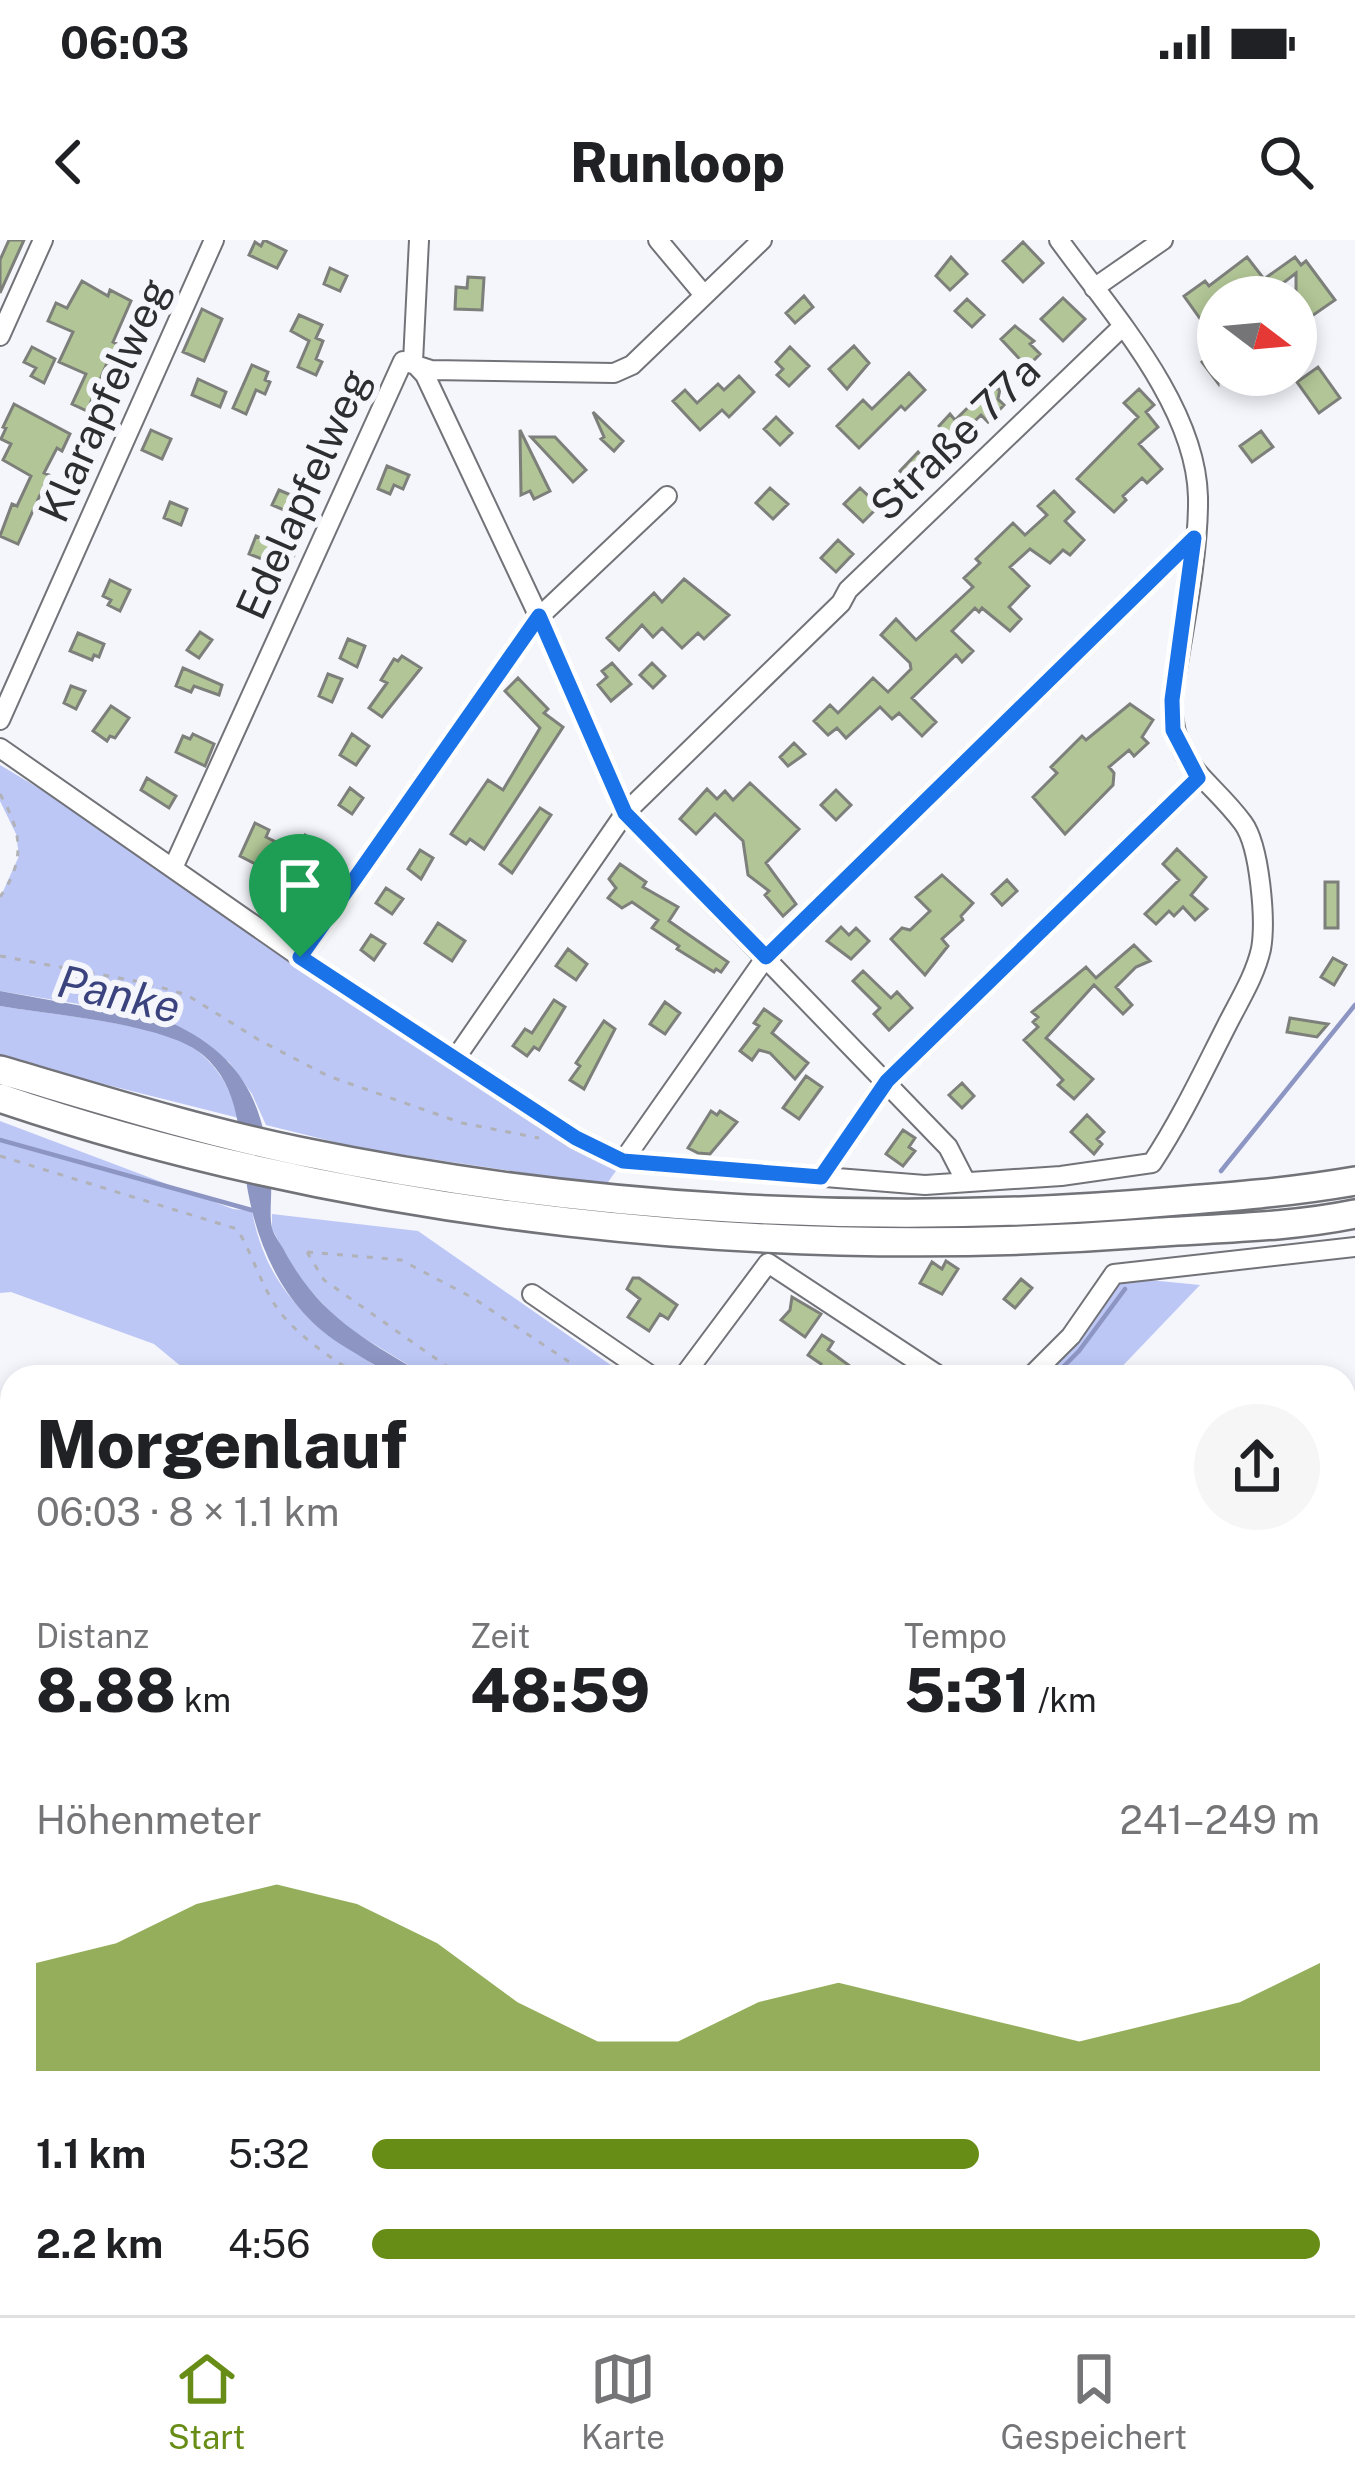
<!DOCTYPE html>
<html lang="de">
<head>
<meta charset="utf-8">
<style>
  :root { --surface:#fff; --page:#f6f6f6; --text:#202124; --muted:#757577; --line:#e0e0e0; --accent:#688d16 }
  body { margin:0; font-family:"Public Sans",sans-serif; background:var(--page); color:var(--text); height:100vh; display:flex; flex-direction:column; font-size:45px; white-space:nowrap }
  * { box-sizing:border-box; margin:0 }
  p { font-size:39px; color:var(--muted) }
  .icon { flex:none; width:66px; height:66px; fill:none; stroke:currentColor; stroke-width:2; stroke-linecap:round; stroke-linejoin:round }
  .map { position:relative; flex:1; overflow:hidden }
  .sheet { position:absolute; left:0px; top:1125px; width:1356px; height:951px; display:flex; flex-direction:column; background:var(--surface); border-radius:36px 36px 0 0; box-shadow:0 6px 18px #0003 }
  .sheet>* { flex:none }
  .needle { width:78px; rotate:106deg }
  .controls { position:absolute; left:1197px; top:36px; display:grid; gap:24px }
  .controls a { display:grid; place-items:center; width:120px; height:120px; border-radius:50%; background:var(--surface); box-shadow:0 6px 18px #0003; font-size:60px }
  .pin { position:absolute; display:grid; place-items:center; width:102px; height:102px; color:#fff; margin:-123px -51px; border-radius:50% 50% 50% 0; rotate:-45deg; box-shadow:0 0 12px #0007 }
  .pin .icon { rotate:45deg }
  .round { display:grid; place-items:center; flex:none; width:126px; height:126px; border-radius:63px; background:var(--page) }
  .head { display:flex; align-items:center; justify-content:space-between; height:204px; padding:0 36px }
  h1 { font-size:66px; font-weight:800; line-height:90px }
  .figures { display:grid; grid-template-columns:repeat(3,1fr); gap:18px; height:204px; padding:12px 36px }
  .figures div { display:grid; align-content:center }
  .figures b { font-size:60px; font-weight:800 }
  .figures small { font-size:33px; font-weight:400 }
  .figures p { font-size:33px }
  .chart { height:336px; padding:24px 36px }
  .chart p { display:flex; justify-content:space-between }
  .chart svg { width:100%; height:216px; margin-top:12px; fill:var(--accent); opacity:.7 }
  ul { padding:0 36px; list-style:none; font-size:39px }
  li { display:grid; grid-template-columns:192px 144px 1fr; align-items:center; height:90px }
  li i { height:30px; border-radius:15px; background:var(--accent) }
  .status { display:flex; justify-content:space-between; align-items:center; height:84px; padding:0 60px; background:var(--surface); direction:ltr }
  .status svg { height:33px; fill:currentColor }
  header { display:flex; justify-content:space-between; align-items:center; height:156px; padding:0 36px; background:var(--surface); font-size:54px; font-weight:800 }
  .dock { display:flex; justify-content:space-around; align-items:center; height:168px; border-top:3px solid var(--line); background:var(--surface); font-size:33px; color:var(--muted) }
  .dock a { display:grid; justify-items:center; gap:6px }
  .dock .selected { color:var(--accent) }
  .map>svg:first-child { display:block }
</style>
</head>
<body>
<div class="status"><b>06:03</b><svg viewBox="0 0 49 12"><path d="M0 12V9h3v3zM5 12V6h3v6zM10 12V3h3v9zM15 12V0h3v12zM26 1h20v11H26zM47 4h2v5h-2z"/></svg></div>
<header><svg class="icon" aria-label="back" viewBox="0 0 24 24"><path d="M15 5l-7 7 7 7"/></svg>Runloop<svg class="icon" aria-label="search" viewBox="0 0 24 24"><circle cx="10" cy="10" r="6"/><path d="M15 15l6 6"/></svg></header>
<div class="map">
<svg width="1355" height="2075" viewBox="0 0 1355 2075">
  <rect width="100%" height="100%" fill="#f4f6fc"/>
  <path fill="#bdc7f5" d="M0 525 173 628 623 921 606 945 363 909 266 885 252 854 229 822 127 772 0 751V658L19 616 16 594 0 561Z
    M0 766C47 774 148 783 186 803 214 819 232 849 239 878L0 818Z
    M0 881 233 969 252 971C268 1059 324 1094 394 1137H194L154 1104 11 1052 0 1053Z
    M272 974 418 991 628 1137H428L341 1084 299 1038 272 989Z
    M1119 1037 1200 1045 1112 1137H1039Z
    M1355 1937V2075H1266L1273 2064H1344V1942Z"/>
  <path fill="#8d96c3" d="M0 751 170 782C245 817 265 865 271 942 272 957 269 974 272 988 274 996 282 1005 285 1012 321 1078 366 1100 428 1137 387 1137 379 1127 345 1107 285 1071 256 1007 246 940 238 894 241 848 203 815 166 783 50 775 0 766Z"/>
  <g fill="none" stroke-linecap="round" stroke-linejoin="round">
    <path stroke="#8d96c3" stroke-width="4.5" d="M0 900 255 971
      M1221 931 1355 765
      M1053 1137 1079 1111 1125 1049
      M1344 1862 1355 1858
      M388 2075 407 2064"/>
  </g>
  <path fill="#b1c596" stroke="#7d7f7a" stroke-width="3" d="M9 0H24L0 53V20Z
    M264 0 286 11 277 28 249 15 255 2 261 6Z
    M1023 2 1043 23 1023 42 1003 21Z
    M951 17 967 34 950 50 936 36Z
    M1247 17 1264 39 1295 17 1301 25 1306 21 1335 60 1296 87V33L1265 57H1218V68L1201 80 1184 56 1205 41 1209 46Z
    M330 28 347 36 340 51 324 44Z
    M468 37 484 38 482 70 455 69 456 47 467 48Z
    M82 41 108 56 110 50 131 61 113 102 127 109 118 128 107 123 87 171 72 164 86 134 59 122 73 92 48 81 56 63 67 68Z
    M804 56 813 67 795 83 786 73Z
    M1063 58 1085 79 1063 101 1041 79Z
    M967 59 984 75 972 87 955 71Z
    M202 69 222 79 204 121 183 112Z
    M299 75 322 85 316 98 323 101 316 119 322 122 316 135 298 127 309 101 291 91Z
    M1015 86 1034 101 1030 104 1040 114 1027 127 1001 99Z
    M854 106 869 123 847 149 829 129Z
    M32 107 55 119 44 143 31 136 36 128 24 122Z
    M790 107 809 126 789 146 777 135 783 129 776 122Z
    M1218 109V143L1202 122Z
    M252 125 268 132 265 140 270 142 265 154 256 150 246 174 233 168Z
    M1318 127 1340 158 1319 173 1297 142Z
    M909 133 925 150 905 170 901 166 859 208 837 186 863 160 872 169Z
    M739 136 754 152 729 177 722 170 700 190 673 161 685 150 697 163 718 144 724 150Z
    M198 139 226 152 220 167 192 155Z
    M987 149H1000L998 159 1004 165 988 182 981 175 951 204 939 186 950 174 955 180Z
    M1139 149 1154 165 1146 172 1158 187 1139 204 1162 229 1147 243 1142 238 1123 256 1126 260 1114 272 1077 239 1138 177 1124 163Z
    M14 164 70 194 62 211 57 208 44 233 49 235 18 304 0 296 12 264 17 266 31 236 3 220 11 204 1 199 6 188 3 187Z
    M593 172 623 201 614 211 601 199 604 197Z
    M776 177 792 193 780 205 764 189Z
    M151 190 171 199 162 219 142 210Z
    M520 190 550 251 534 259 530 251 521 255Z
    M1261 191 1273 207 1252 222 1240 206Z
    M531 197H555L586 230 573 242Z
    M918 212 934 232 919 250 900 231Z
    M387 226 409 235 403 249 394 245 390 254 378 249Z
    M770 248 788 264 773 279 756 263Z
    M860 248 879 266 863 282 844 264Z
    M279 250 298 258 291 273 272 265Z
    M1054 251 1074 272 1065 281 1084 300 1070 315 1063 310 1050 323 1030 309 1010 327 1029 346 1009 367 1021 379 1010 391 982 368 979 372 975 368 952 391 973 411 962 422 956 415 912 458 936 482 922 496 899 473 892 479 880 467 846 498 837 488 828 495 814 481 830 465 838 473 873 438 888 452 911 429 910 423 881 395 896 379 916 400 973 347 964 338 980 323 976 319 1013 283 1025 295 1047 275 1038 266Z
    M170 262 187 269 181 285 164 278Z
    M256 296 295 313 288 329 249 314Z
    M838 300 853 314 836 332 821 318Z
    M684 339 729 375 704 399 698 393 682 408 662 388 653 397 642 385 619 410 607 398 654 353 662 362Z
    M110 340 130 350 120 371 108 365 111 360 103 356Z
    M200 392 212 400 199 418 187 410Z
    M78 393 104 404 99 417 94 415 92 420 70 411Z
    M348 399 365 406 357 427 340 418Z
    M402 416 421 428 382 477 369 468 387 443 381 440 394 419 398 421Z
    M612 423 631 444 611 461 598 445 607 437 602 431Z
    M652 423 665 436 653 448 640 435Z
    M183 428 222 445 219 455 194 446 191 452 176 446Z
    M328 434 342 439 332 462 319 456Z
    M518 438 548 469 544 473 563 487 484 609 470 599 466 604 451 594 488 540 503 550 540 488 505 451Z
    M71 446 85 451 76 469 64 463Z
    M1130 464 1153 480 1142 497 1148 503 1134 516 1129 510 1109 527 1114 533 1113 545 1065 594 1033 557 1057 533 1051 527 1082 496 1086 500Z
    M111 466 129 478 115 498 110 496 107 501 93 491Z
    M193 494 214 504 205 526 176 512 183 496 190 499Z
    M352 494 369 506 356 525 340 515Z
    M794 503 805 514 788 526 780 517Z
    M147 538 176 556 169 568 141 550Z
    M750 543 799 589 766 623 796 664 783 676 765 655 769 651 748 635 743 601 715 574 696 594 680 579 707 549 717 559 725 551 733 560Z
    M350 548 363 558 352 574 339 565Z
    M836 550 851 565 836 580 821 565Z
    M540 568 551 575 512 633 500 624Z
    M255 583 269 590 266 597 286 607 279 619 272 616 265 629 240 616Z
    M305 595 316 602 302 624 290 616Z
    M1177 609 1206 637 1191 655 1207 669 1195 680 1183 667 1174 676 1169 671 1156 684 1145 674 1179 640 1163 624Z
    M420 610 433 618 421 639 408 629Z
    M620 624 646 642 643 647 678 667 669 681 728 722 721 732 716 729 714 732 677 709 679 706 652 688 658 680 632 662 622 668 608 658 616 648 609 639Z
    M942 635 973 663 961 676 963 680 942 699 948 706 925 735 891 699 902 688 910 690 930 671 916 657Z
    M1007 640 1017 651 1002 665 992 654Z
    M1325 642H1338V688H1325Z
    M386 648 403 659 392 674 376 663Z
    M438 683 465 701 452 721 425 703Z
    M841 687 849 695 856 688 869 701 851 719 827 701Z
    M371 695 385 704 374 720 361 710Z
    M1134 705 1150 721 1136 727 1116 747 1132 765 1123 774 1094 745 1046 798 1093 839 1074 859 1058 845 1063 840 1024 800 1038 787 1033 782 1038 777 1032 772 1086 727 1096 738Z
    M568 709 587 724 576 740 556 726Z
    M1333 718 1346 725 1334 745 1321 737Z
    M863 731 891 758 897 752 912 768 889 790 874 774 880 768 853 741Z
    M554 760 565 767 539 810 534 807 527 816 513 806 525 789 532 793Z
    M665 762 680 773 665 794 650 784Z
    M764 769 781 781 772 793 808 823 795 839 770 813 759 810 752 820 740 811 759 786 754 783Z
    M1290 778 1328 784 1317 797 1287 792Z
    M604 781 615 789 584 849 570 840 580 826 576 823Z
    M806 836 822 847 799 879 783 868Z
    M962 843 974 856 962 868 949 855Z
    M711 871 717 875 720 871 737 882 710 914 698 913 688 908Z
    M1087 875 1104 892 1097 899 1102 904 1094 914 1071 892Z
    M903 890 915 898 909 907 915 911 903 926 886 914Z
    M946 1021 958 1029 942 1054 920 1043 932 1022 942 1029Z
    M633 1038H639L677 1065 668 1079 660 1074 649 1091 628 1077 640 1059 627 1049Z
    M1021 1039 1032 1048 1015 1068 1004 1059Z
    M792 1057 821 1074 805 1097 781 1080 790 1070Z
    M822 1095 833 1102 828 1110 854 1129 848 1137H812L821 1124 808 1115Z"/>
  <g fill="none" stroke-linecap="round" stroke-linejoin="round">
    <defs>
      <path id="minor" d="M419 0 413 122 425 135 539 377 625 573 948 907 966 942
        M658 0 704 55
        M1094 48 1163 0
        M0 96 43 0
        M0 480 214 0
        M0 508 300 717 576 899 623 921 925 945 1061 936 1152 923C1181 879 1203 832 1227 785 1239 761 1255 736 1261 709 1266 681 1260 606 1243 583 1208 536 1173 527 1172 460 1181 399 1199 317 1198 257 1196 165 1111 72 1059 0
        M173 628 403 121 431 130 614 133 632 125 762 0
        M300 717 539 377 667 256
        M455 819 625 573 841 363 848 350 1122 87
        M623 921 766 717 1194 298
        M821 937 887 841 1198 538
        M532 1054 653 1137
        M683 1137 768 1023 941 1137
        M1030 1137 1071 1096 1114 1034 1355 1007
        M0 1327 12 1336
        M0 1430 12 1421
        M0 1766 12 1757
        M964 2064 983 2075
        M926 2075 943 2064
        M1250 2075 1258 2064"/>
      <path id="highway" d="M0 830C99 859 197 890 298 911 582 970 877 987 1165 962 1229 957 1292 952 1355 941
        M0 858C357 979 772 1022 1147 993 1216 988 1287 988 1355 974"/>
    </defs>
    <use href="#minor" stroke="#727378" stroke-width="22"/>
    <use href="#highway" stroke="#727378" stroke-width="32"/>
    <path stroke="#b0b2b7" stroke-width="3" stroke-dasharray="6 9" stroke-linecap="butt" d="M0 554C22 592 26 620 0 657
      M0 716 146 743 187 755 259 800 328 836 462 883 539 898
      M0 916 237 989C252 1013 260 1042 275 1065 294 1094 333 1120 362 1137
      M307 1012 401 1020 473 1058 592 1137
      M307 1012 324 1040 462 1137
      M1344 1401 1355 1393
      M1344 1905 1355 1898
      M1344 1940 1355 1962
      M1328 2064 1334 2075"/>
    <use href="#minor" stroke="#fff" stroke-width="18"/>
    <use href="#highway" stroke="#fff" stroke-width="27"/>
    <path stroke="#5e5f62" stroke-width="3" d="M1344 1679 1355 1675
      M437 2075 455 2064"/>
    <defs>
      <path id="rail" d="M1344 1724 1355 1720
        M1344 1755 1355 1750
        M512 2075 539 2064
        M568 2075 593 2064
        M636 2075 660 2064"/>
    </defs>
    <use href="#rail" stroke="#5e5f62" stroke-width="9"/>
    <use href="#rail" stroke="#f4f6fc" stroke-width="4.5" stroke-dasharray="14" stroke-linecap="butt"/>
  </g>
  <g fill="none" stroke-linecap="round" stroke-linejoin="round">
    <defs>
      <path id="route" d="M1194 298 1172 460 1173 490 1198 538 887 841 821 937 623 921 576 898 300 717 539 376 625 573 766 717Z"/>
    </defs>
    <use href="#route" stroke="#fff" stroke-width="24"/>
    <use href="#route" stroke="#1a73e8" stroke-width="15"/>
  </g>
  <g text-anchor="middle" stroke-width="12" stroke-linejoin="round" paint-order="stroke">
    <g font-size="42" fill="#2d2e30" stroke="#f4f6fc">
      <text transform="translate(104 160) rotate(-66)" y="15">Klarapfelweg</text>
      <text transform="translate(955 198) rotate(-44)" y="15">Straße 77a</text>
      <text transform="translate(303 254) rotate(-66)" y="15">Edelapfelweg</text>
    </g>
    <g font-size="45" font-style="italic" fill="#3a437d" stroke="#f4f6fc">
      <text transform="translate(119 754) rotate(13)" y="16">Panke</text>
    </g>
  </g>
</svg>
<div class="controls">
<a><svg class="needle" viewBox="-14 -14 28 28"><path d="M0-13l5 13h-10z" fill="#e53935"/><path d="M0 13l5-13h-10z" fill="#757577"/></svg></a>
</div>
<div class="pin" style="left:300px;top:717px;background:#1e9e55"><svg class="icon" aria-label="arrive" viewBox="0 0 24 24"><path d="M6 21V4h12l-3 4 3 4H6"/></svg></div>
<section class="sheet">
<div class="head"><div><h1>Morgenlauf</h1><p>06:03 · 8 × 1.1 km</p></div><a class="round"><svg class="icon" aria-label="share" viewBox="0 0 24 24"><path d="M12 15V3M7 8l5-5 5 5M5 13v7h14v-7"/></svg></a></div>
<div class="figures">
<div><p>Distanz</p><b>8.88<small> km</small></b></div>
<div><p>Zeit</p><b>48:59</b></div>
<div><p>Tempo</p><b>5:31<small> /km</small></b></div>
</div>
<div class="chart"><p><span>Höhenmeter</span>241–249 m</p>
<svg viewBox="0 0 160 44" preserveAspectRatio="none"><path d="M0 44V22L10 18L20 10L30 6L40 10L50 18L60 30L70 38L80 38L90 30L100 26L110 30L120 34L130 38L140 34L150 30L160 22V44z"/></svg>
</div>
<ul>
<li><b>1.1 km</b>5:32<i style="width:64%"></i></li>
<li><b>2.2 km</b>4:56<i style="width:100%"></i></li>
</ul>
</section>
</div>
<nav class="dock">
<a class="selected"><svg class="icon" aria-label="home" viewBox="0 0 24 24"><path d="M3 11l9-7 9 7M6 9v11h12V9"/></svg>Start</a>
<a><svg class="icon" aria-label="map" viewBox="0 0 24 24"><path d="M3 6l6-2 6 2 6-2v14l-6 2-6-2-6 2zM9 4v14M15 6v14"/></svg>Karte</a>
<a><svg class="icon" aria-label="saved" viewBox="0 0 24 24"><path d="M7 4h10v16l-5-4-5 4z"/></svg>Gespeichert</a>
</nav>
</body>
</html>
